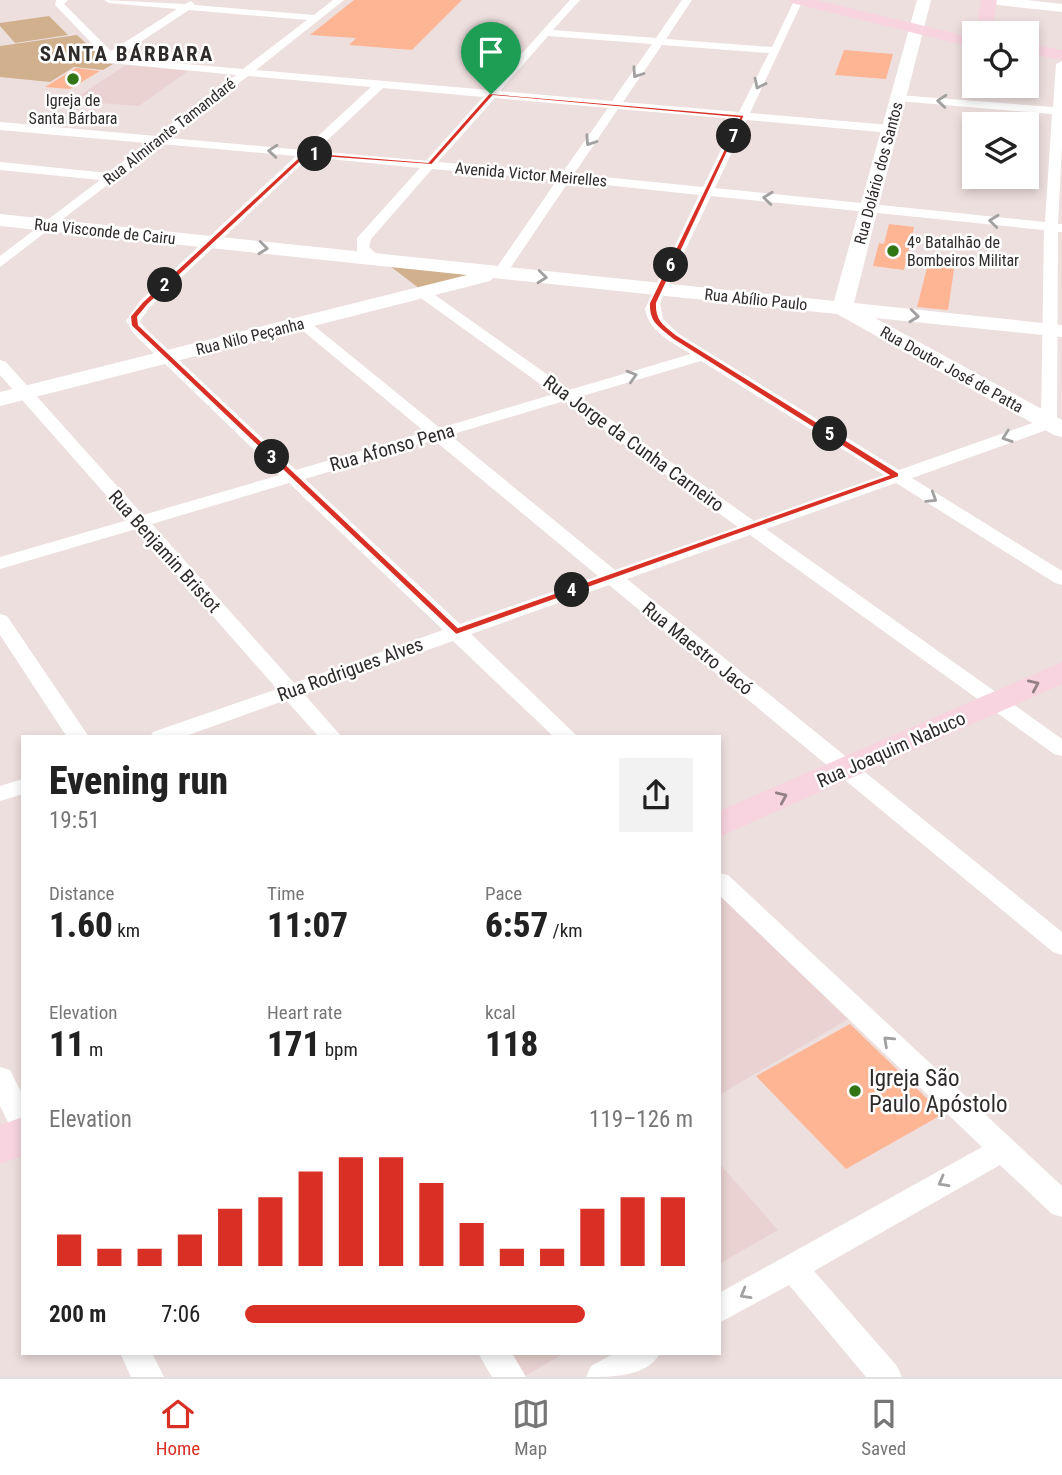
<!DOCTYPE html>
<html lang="en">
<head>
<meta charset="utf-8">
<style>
  :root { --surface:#fff; --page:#f2f2f2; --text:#222; --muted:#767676; --line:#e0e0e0; --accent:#d93025 }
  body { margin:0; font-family:"Roboto Condensed",sans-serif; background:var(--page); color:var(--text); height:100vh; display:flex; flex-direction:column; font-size:26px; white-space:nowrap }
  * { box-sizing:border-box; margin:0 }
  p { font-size:23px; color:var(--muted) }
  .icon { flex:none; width:38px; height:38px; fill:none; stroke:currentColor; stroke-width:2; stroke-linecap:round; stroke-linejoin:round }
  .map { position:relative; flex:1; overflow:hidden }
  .drawer { position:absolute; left:21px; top:735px; width:700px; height:620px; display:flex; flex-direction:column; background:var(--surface); border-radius:0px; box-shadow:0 4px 10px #0003 }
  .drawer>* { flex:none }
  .fabs { position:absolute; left:962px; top:21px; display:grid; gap:14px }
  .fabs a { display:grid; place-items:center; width:77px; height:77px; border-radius:0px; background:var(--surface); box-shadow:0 4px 10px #0003; font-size:35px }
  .pin { position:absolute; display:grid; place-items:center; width:60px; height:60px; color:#fff; margin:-72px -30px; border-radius:50% 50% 50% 0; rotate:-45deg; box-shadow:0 0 7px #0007 }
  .pin .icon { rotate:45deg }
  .km { position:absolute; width:35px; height:35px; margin:-18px; border-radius:50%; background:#222; color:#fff; font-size:19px; line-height:35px; text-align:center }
  .round { display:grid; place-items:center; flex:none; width:74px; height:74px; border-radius:0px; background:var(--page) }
  .overview { display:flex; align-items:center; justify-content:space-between; height:119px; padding:0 28px }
  h1 { font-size:38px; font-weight:800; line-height:52px }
  .figures { display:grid; grid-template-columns:repeat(3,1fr); gap:10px; height:119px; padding:7px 28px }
  .figures div { display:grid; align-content:center }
  .figures b { font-size:35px; font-weight:800 }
  .figures small { font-size:19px; font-weight:400 }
  .figures p { font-size:19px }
  .chart { height:196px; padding:14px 28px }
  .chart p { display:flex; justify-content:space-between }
  .chart svg { width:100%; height:126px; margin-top:7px; stroke:var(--accent); stroke-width:6 }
  ul { padding:0 28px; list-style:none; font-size:23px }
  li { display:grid; grid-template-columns:112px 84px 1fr; align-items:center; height:52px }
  li i { height:18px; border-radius:9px; background:var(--accent) }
  .tab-bar { display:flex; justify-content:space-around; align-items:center; height:98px; border-top:2px solid var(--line); background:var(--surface); font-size:19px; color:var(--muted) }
  .tab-bar a { display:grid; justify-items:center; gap:4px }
  .tab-bar .current { color:var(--accent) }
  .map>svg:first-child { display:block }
</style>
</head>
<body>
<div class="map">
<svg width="1062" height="1377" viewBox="0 0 1062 1377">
  <rect width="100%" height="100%" fill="#eddfde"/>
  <path fill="#e9d2d1" d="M126 65 188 71 139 106 71 101Z
    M719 893 848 1019 719 1095Z
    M719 1163 778 1230 719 1264Z
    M506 1353H565L523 1377Z"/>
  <path fill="#d1b08e" d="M49 16 68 35 15 43 0 26V23Z
    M77 35 102 58 92 62 113 64 103 70 74 67 50 82 0 77V46Z
    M390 266 477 274 420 289Z"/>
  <path fill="#feb594" d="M354 0H462L412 50 349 45 356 38 310 35Z
    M844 50 893 54 886 79 835 75Z
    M76 68 100 71 70 89 45 87Z
    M889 224 914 227 904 270 873 266 879 243 884 244Z
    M929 260 955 263 948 310 917 307Z
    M850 1024 943 1114 846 1169 756 1076Z"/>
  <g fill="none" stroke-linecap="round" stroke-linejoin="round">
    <path fill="#fff" fill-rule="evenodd" d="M56 0H68L64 4 111 51 177 9 109 3 104 0 185 4 191 1 195 5 314 15 333 0H344L256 70 489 90 570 0H580L553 30 656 38 682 0H692L666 39 772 47 794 1 803 0 750 113 890 125 896 129 890 133 747 120 715 188 1045 222 1052 114 898 101 892 98 898 95 1053 107 1056 64 1062 61V146L1058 224H1062V232H1058L1057 423 1055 427 912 478 1062 571V585L1055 583 896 483 766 529 1062 739V756L1054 754 750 535 627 579 1062 932V955L1053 952 609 585 471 634 578 737H554L453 641 304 694 342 737H319L286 700 183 737H150L153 732 277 689 136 529 0 569V557L128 520 0 375V360L6 362 143 515 280 475 134 334 126 321 140 301 296 156 161 144 0 267V256L100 180 0 170V162L108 173 147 143 0 130V122L156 136 236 75 101 62 100 60 104 56 55 5ZM189 10 307 20 243 69 116 58ZM548 36 652 44 612 101 500 91ZM662 45 769 53 739 112 623 102ZM248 76 371 87 303 150 169 138ZM383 88 483 97 426 161 316 151ZM495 98 608 108 562 173 438 162ZM618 109 736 119 703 187 574 174ZM309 157 420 168 357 238V251L376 264 383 260 369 247 371 239 432 169 557 180 493 273 500 277 505 276 569 181 699 195 645 309C649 332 673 343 691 354L569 390 428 290H418L416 293 418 296 554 394 440 428 307 320H297L295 323 297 326 425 432 296 470 145 328 140 321 150 307ZM711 196 1044 230 1041 420 899 470 679 334 663 319 660 303ZM701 361 884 475 754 521 579 397ZM564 401 738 527 615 570 450 435ZM434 440 598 576 460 624 305 479ZM289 483 443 630 294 683 152 524Z
      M0 614 7 616 89 737H67L0 635Z
      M23 779V794L0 801V786Z
      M719 873 728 875 1062 1186V1217L1052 1214 1000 1165 814 1271 897 1366 902 1377H866L789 1285 719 1323V1293L982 1147 719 895Z
      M0 1067 10 1070 23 1096V1135L13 1132 0 1106Z
      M120 1353H152L164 1377H131Z
      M478 1353H512L526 1377H492Z
      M615 1353H660C647 1377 613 1377 586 1377L591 1366Z"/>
    <path fill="#fff" fill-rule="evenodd" d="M917 0H931L854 303 1062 325V337L875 318 1062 420V437L1054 435 837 314 493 278 490 281 0 406V392L467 275 0 226V214L834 301Z
      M982 0H1027L1062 4V12L989 4Z"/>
    <path fill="#f7d4df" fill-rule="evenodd" d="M789 0H816L975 38V48L792 3Z
      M981 0H997L992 33H976Z
      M1027 43 1062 50V60L1027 53Z
      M1062 662V684L719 837V811Z
      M23 1117V1156L0 1164V1125Z"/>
  </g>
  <defs><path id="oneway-chevron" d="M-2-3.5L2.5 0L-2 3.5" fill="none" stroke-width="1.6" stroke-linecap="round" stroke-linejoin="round" transform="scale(1.75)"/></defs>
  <g stroke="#a2a0a0">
    <use href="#oneway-chevron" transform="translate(637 73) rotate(124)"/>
    <use href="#oneway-chevron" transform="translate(759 84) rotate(116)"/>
    <use href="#oneway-chevron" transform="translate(942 101) rotate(-175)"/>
    <use href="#oneway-chevron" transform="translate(590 141) rotate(124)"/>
    <use href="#oneway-chevron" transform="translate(273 151) rotate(-175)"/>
    <use href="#oneway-chevron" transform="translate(768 198) rotate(-174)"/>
    <use href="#oneway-chevron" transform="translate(994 221) rotate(-174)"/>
    <use href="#oneway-chevron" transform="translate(263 248) rotate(6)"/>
    <use href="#oneway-chevron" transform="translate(542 277) rotate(6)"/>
    <use href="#oneway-chevron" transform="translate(914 316) rotate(6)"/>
    <use href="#oneway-chevron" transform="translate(632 376) rotate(-16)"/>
    <use href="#oneway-chevron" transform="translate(1007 437) rotate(161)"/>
    <use href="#oneway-chevron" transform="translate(932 498) rotate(32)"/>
    <use href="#oneway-chevron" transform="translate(888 1041) rotate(-137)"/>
    <use href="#oneway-chevron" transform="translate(943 1182) rotate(151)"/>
    <use href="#oneway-chevron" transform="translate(745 1294) rotate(150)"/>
  </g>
  <g stroke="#948085">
    <use href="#oneway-chevron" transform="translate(1034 685) rotate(-24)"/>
    <use href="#oneway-chevron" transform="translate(782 797) rotate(-24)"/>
  </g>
  <path fill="#d93025" stroke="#fff" stroke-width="2" fill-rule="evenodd" d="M489 93 745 115 657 303C656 320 664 325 677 335L899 473V477L456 635 131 326 130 316 142 302 304 152 428 162ZM493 96 739 118 649 303C648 322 657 327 672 339L888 475 458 627 139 325 138 317 148 305 307 156 432 165Z"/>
  <g fill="#327515" stroke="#fff" stroke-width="2.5">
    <circle cx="73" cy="79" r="7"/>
    <circle cx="893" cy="251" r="7"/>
    <circle cx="855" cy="1091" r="7"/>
  </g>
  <g text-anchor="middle" stroke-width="5" stroke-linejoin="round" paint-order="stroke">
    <g font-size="16" fill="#302b2b" stroke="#fff">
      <text x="73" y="106">Igreja de<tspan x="73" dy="18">Santa Bárbara</tspan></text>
      <text x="907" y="248" text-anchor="start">4º Batalhão de<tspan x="907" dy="18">Bombeiros Militar</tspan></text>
    </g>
    <g font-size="16" fill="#302b2b" stroke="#fff">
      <text transform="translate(169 131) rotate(-38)" y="6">Rua Almirante Tamandaré</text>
      <text transform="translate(878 173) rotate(-75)" y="6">Rua Dolário dos Santos</text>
      <text transform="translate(531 174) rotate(5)" y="6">Avenida Victor Meirelles</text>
      <text transform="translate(105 231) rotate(6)" y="6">Rua Visconde de Cairu</text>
      <text transform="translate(756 299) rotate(6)" y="6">Rua Abílio Paulo</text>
      <text transform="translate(250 336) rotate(-14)" y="6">Rua Nilo Peçanha</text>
      <text transform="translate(952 369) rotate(29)" y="6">Rua Doutor José de Patta</text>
    </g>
    <g font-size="19" fill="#302b2b" stroke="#fff">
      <text transform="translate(634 443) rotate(36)" y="7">Rua Jorge da Cunha Carneiro</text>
      <text transform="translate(392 447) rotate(-16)" y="7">Rua Afonso Pena</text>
      <text transform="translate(165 551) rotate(48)" y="7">Rua Benjamin Bristot</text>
      <text transform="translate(698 648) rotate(39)" y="7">Rua Maestro Jacó</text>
      <text transform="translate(350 669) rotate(-20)" y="7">Rua Rodrigues Alves</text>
      <text transform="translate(891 749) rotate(-24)" y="7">Rua Joaquim Nabuco</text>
    </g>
    <g font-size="21" font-weight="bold" letter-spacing="2" fill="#302b2b" stroke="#fff">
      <text x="127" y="61">SANTA BÁRBARA</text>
    </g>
    <g font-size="23" fill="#302b2b" stroke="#fff" text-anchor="start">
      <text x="869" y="1086">Igreja São<tspan x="869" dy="26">Paulo Apóstolo</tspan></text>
    </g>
  </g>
</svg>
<div class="fabs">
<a><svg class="icon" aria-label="locate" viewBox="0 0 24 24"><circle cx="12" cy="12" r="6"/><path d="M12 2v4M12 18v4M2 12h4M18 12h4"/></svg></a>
<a><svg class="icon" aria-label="layers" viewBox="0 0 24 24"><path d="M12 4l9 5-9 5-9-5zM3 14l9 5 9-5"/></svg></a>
</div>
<div class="pin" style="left:491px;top:94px;background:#1e9e55"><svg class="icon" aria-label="arrive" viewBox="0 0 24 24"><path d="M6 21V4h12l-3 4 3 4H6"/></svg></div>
<b class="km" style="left:315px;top:154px">1</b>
<b class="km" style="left:165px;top:285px">2</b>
<b class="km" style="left:272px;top:457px">3</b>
<b class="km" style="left:572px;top:590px">4</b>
<b class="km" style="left:830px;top:434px">5</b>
<b class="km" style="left:671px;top:265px">6</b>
<b class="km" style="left:734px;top:136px">7</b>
<section class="drawer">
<div class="overview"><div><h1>Evening run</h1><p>19:51</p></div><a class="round"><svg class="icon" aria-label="share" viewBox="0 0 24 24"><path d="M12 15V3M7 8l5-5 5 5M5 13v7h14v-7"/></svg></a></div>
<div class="figures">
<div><p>Distance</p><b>1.60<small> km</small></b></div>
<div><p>Time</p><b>11:07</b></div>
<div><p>Pace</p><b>6:57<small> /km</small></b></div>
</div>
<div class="figures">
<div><p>Elevation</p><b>11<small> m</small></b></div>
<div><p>Heart rate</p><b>171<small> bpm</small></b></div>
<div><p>kcal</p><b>118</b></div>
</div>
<div class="chart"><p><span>Elevation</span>119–126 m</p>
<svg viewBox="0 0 160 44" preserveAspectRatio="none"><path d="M5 44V33M15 44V38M25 44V38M35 44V33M45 44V24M55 44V20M65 44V11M75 44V6M85 44V6M95 44V15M105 44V29M115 44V38M125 44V38M135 44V24M145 44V20M155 44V20"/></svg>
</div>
<ul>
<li><b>200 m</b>7:06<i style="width:76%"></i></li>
</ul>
</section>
</div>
<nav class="tab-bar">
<a class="current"><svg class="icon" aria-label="home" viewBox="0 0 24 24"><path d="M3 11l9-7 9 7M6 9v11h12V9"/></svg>Home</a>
<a><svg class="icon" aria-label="map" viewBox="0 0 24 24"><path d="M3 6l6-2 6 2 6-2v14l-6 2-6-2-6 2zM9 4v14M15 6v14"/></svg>Map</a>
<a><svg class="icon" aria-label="saved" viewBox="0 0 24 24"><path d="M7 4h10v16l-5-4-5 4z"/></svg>Saved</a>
</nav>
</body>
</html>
